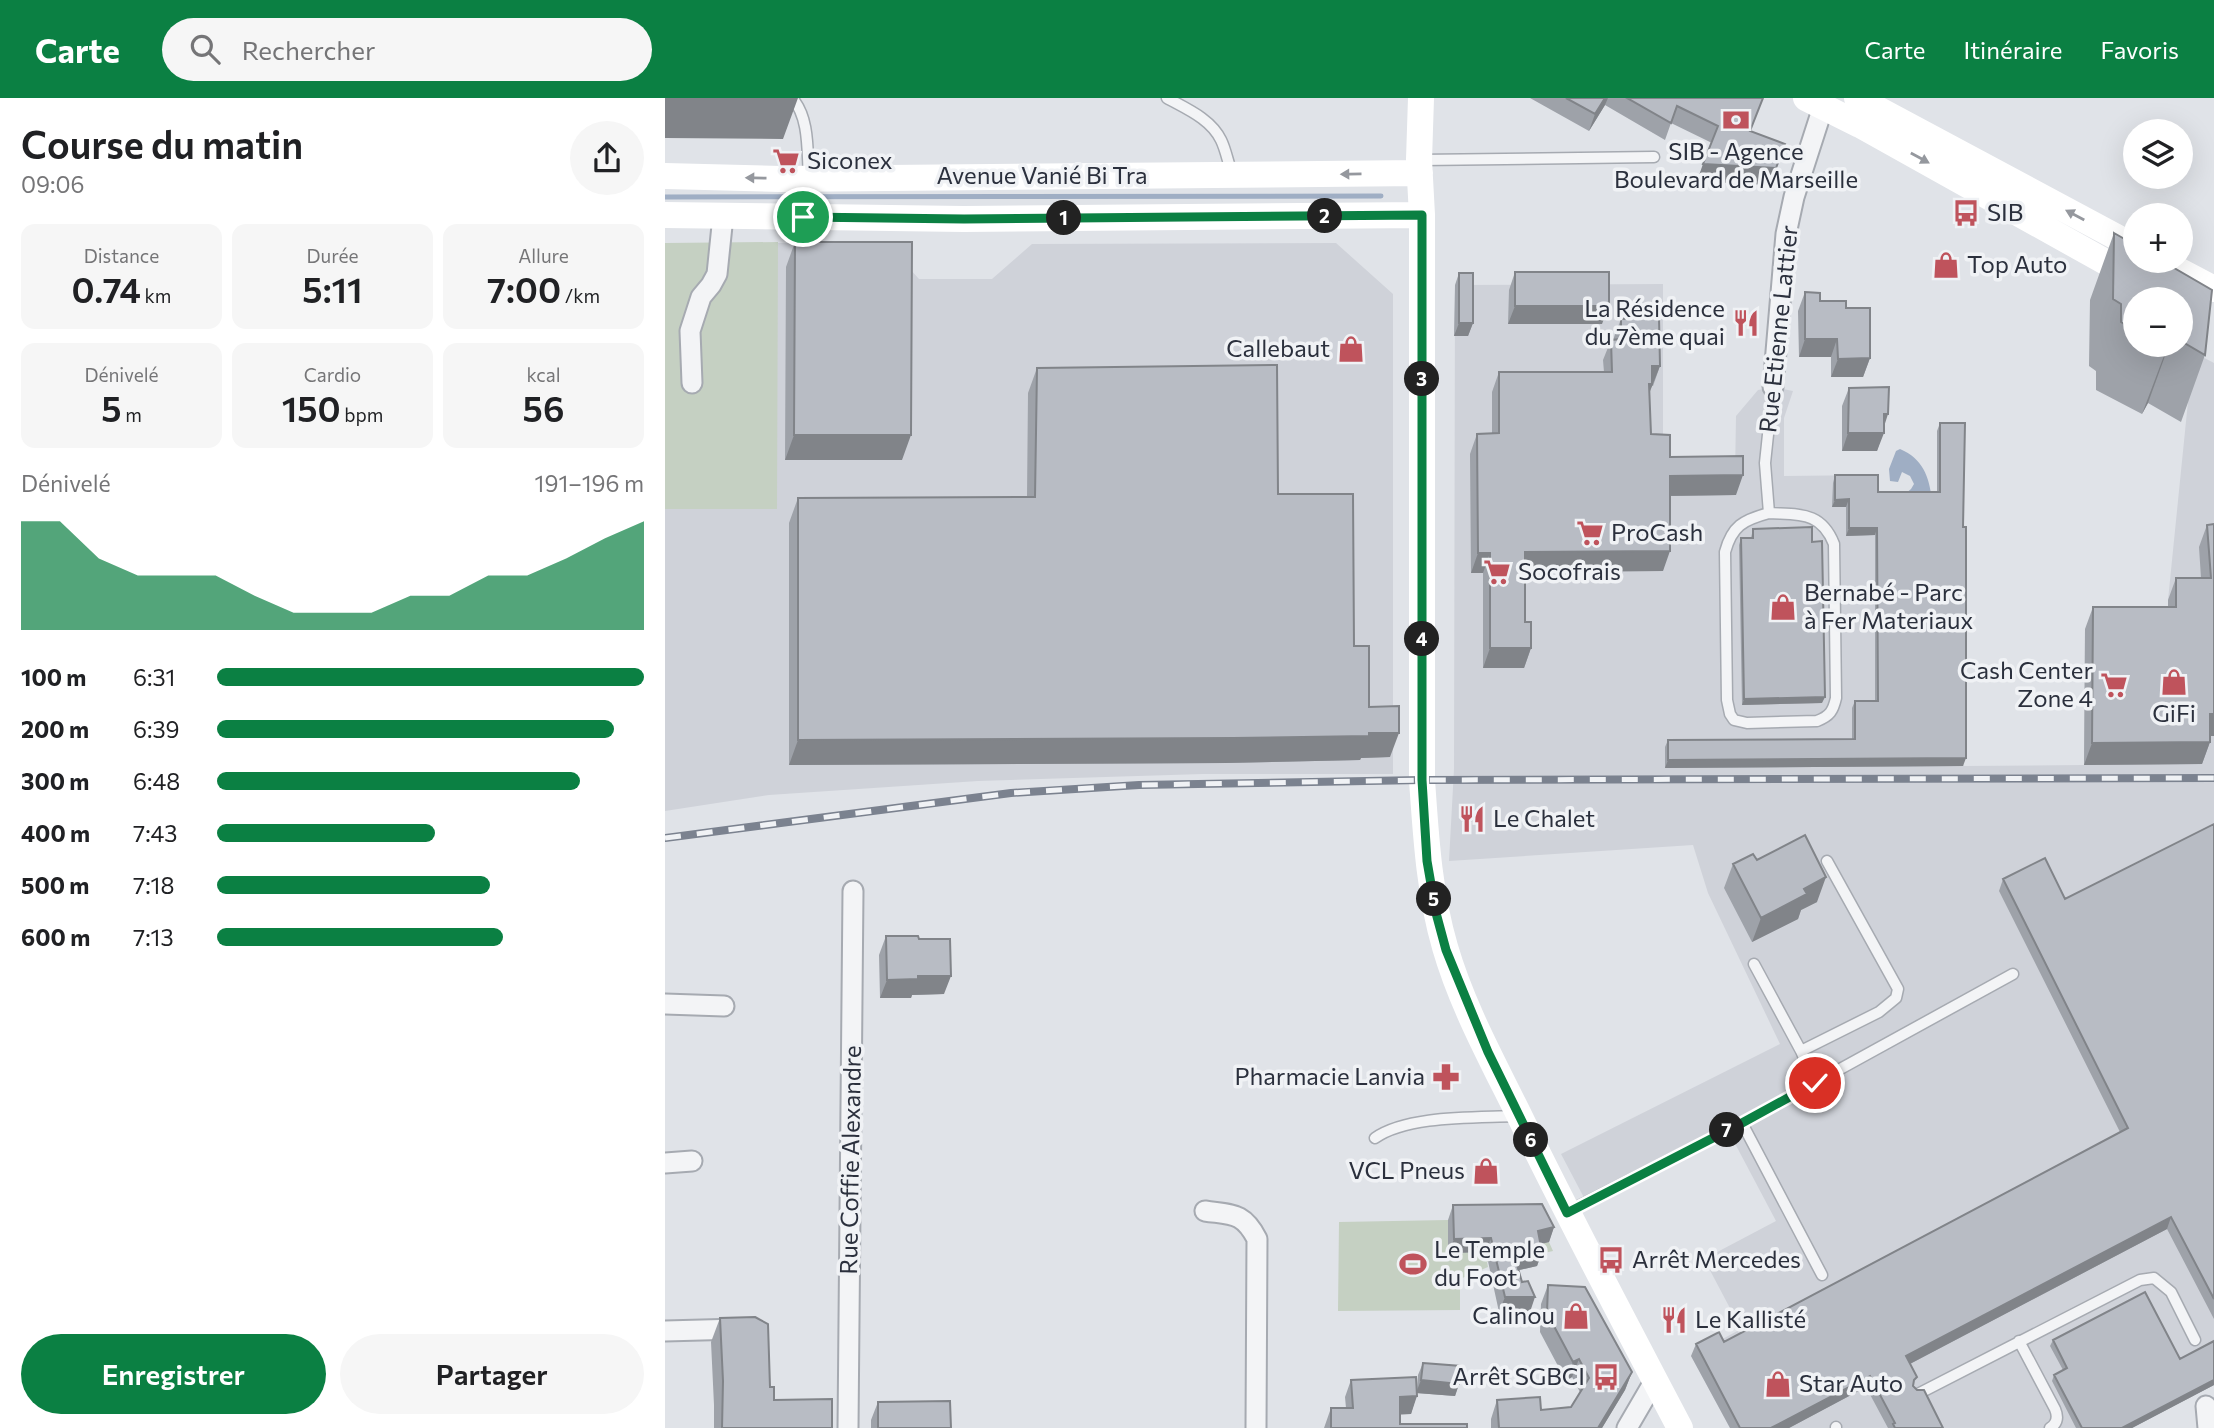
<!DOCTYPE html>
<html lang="fr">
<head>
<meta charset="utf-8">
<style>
  :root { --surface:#fff; --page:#f6f6f6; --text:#202124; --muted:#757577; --accent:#0b8043 }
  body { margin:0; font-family:Commissioner,sans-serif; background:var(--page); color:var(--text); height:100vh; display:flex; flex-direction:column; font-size:26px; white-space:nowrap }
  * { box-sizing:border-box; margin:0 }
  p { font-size:23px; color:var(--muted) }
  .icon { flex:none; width:38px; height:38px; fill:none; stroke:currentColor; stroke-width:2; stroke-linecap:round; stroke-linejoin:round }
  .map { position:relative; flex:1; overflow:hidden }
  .details { display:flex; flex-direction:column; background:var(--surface); width:665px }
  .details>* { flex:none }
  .fabs { position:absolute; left:1458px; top:21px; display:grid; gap:14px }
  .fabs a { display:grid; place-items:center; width:70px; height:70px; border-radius:50%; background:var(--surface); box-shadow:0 7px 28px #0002; font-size:35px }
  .pin { position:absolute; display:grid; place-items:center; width:60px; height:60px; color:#fff; margin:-30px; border:4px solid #fff; border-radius:50%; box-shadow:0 2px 7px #0007 }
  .km { position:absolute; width:35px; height:35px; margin:-18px; border-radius:50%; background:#222; color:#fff; font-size:19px; line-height:35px; text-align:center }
  .round { display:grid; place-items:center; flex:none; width:74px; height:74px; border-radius:37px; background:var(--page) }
  .head { display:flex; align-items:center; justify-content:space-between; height:119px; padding:0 21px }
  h1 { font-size:38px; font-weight:600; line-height:52px }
  .figures { display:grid; grid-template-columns:repeat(3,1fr); gap:10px; height:119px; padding:7px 21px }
  .figures div { display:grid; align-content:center; border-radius:14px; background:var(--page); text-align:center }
  .figures b { font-size:35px; font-weight:600 }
  .figures small { font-size:19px; font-weight:400 }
  .figures p { font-size:19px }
  .chart { height:196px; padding:14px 21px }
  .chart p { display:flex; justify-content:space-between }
  .chart svg { width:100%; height:126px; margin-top:7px; fill:var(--accent); opacity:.7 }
  .action { display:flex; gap:14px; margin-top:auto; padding:14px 21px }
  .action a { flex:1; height:80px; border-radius:42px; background:var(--accent); color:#fff; font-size:28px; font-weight:600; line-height:80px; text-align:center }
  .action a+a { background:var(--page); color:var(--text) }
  ul { padding:0 21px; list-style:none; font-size:23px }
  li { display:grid; grid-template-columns:112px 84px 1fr; align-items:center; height:52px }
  li i { height:18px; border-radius:9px; background:var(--accent) }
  header { display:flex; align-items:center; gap:42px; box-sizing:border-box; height:98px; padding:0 35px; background:var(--accent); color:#fff }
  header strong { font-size:33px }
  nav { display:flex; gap:38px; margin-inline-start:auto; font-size:24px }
  .search { width:490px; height:63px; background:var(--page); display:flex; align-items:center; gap:18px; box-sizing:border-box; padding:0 24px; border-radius:38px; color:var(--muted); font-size:26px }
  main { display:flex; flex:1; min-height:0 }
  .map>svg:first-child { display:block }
</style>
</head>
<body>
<header>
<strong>Carte</strong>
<div class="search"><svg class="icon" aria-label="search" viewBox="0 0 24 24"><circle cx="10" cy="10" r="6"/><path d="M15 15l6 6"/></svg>Rechercher</div>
<nav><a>Carte</a><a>Itinéraire</a><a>Favoris</a></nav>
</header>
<main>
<section class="details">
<div class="head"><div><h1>Course du matin</h1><p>09:06</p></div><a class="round"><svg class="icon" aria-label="share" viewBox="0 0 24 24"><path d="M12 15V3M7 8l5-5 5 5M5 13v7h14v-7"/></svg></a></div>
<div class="figures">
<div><p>Distance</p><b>0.74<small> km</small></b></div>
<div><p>Durée</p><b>5:11</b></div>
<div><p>Allure</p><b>7:00<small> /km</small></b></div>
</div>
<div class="figures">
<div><p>Dénivelé</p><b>5<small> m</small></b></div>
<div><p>Cardio</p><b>150<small> bpm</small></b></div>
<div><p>kcal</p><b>56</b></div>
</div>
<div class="chart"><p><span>Dénivelé</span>191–196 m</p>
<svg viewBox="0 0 160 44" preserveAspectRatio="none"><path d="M0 44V6L10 6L20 19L30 25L40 25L50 25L60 32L70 38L80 38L90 38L100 32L110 32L120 25L130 25L140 19L150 12L160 6V44z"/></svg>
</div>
<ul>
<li><b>100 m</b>6:31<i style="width:100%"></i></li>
<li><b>200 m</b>6:39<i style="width:93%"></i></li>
<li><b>300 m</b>6:48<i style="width:85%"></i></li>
<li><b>400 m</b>7:43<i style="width:51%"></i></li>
<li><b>500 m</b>7:18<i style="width:64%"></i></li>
<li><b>600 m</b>7:13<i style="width:67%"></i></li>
</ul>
<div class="action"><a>Enregistrer</a><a>Partager</a></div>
</section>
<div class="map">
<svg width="1549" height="1330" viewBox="0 0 1549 1330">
  <rect width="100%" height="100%" fill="#e0e3e8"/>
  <path fill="#cfd2d9" d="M0 145H145L233 158 254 181H327L367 146 671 145 728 196V676H538L313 683 104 697 0 713Z
    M998 186V379L1070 378 1071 318 1093 292 1108 289 1128 293 1119 320V378L1209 377 1210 437 1299 668 1419 667 1420 531 1503 530V502L1528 254 1549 265V1287L1467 1330H1065L1026 1258 1076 1231 1039 1161 1111 1123 1066 1038 925 1111 896 1056 1115 946 1043 795 1028 747 784 763 789 671 790 187Z"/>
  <path fill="#c5d0c2" d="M113 144 112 411H0V145Z
    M783 1122 839 1154 884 1144 888 1153 843 1163 822 1164 823 1169 795 1181V1212L673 1213 674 1124Z"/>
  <path fill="#9faec4" d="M1235 351C1258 361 1264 378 1267 402H1233L1246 391 1249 386 1245 378 1237 374 1233 384 1225 383 1224 371 1231 353Z"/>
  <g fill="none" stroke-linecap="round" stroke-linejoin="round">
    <path stroke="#9faec4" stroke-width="5" d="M0 99 716 98"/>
    <defs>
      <path id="lane" d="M127 0C145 20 142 54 144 80
        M502 0C522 11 546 21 556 42 561 52 563 65 567 75
        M755 62 989 59
        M1104 415C1134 417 1156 413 1169 446L1171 600C1168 613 1165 618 1152 623L1082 625 1069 622 1065 616 1062 602 1060 454C1067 428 1078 422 1104 415Z
        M1104 415 1100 365 1108 289
        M1089 866 1136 953 1150 985
        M1136 953 1214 914 1231 900 1233 891 1162 763
        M1077 1025 1157 1177
        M710 1040C743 1017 810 1020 850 1018
        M904 1113 1077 1025 1348 876
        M1354 1243 1390 1311C1393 1318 1393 1325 1385 1330
        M1251 1297 1475 1182 1489 1180 1506 1194 1530 1242
        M1171 1329V1330"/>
      <path id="street" d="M27 285 25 233 36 199 46 187 52 176 58 118
        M1108 289 1121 136 1129 99 1158 9
        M0 906 59 908
        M0 1065 27 1063
        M540 1113C567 1117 578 1114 592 1141L591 1330
        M0 1233 74 1231
        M1541 1308 1543 1330
        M183 1330 188 793
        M962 1330 990 1282"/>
    </defs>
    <use href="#lane" stroke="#a6aab1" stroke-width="13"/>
    <use href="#street" stroke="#a6aab1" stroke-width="23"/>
    <use href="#lane" stroke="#f3f4f6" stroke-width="10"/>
    <use href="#street" stroke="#f3f4f6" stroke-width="19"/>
    <path stroke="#fff" stroke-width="26" d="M756 0 754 62 757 117V682C761 739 764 794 780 849 797 908 828 964 855 1019 906 1124 961 1227 1015 1330
      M1141 0 1195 27 1507 201
      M1192 0 1470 149
      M0 78 116 81 755 75
      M0 117 299 121 757 117
      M1496 163 1549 191"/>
    <defs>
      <path id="rail" d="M0 740 346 695 474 687 757 682 1549 680"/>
    </defs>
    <use href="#rail" stroke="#7b828f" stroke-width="8"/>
    <use href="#rail" stroke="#f0f2f5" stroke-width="5" stroke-dasharray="16" stroke-linecap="butt"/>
  </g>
  <path fill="#9ea2a9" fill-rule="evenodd" d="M865 0H1098L1085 33 1120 46 1105 87 1032 83 1047 45 1006 25 1000 42 940 7 924 33Z
    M1449 135 1470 147V163H1497L1547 192 1540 257 1516 324 1483 305 1477 316 1431 292V273L1424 268 1425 202ZM1470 201H1516V247H1470Z
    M130 144 237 362H120L121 169Z
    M850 174 937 226H843L844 192Z
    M794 175 808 225 803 238H789L790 187Z
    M1140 194 1155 203 1181 210 1205 260 1198 279H1166V259H1134L1133 213Z
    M956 221 995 268 988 288H987L984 293 986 336 1005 359 1071 397 1005 398 998 473 860 474V524L866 550 859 570H818V475H806L805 356 812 336 827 335V294L834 274H939L938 262 946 242H948Z
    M372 270 613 396 689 548 704 609 725 659 696 660 695 662 560 665 124 667V425L133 400 362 399 363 295Z
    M1184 290 1219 330 1212 353H1177V308Z
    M1275 325 1298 429V668L1000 670V649L1003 642 1187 641V610L1190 603H1210V437L1181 438V409H1167L1168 385 1170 377 1213 394H1272V333Z
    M1549 426V638H1545V644L1537 666 1419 667 1420 531 1428 509H1503V502L1511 480H1536L1534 449 1542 427Z
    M1088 431 1147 444 1157 605 1077 607 1074 447 1076 440H1086Z
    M1549 726V1221L1502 1131 1245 1266 1248 1288 1278 1330H1223L1201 1289 1124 1330H1065L1026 1258 1031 1246 1059 1244 1455 1034 1334 793 1338 781 1400 801Z
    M1092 762 1152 804 1136 812 1133 821 1087 844 1059 790 1068 766Z
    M221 838 254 841 279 896 247 897 246 900H215L214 857Z
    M788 1107 889 1129 884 1144 876 1146 877 1154 872 1168 854 1172 865 1214H834L821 1154 783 1155V1122Z
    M883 1187 967 1274 960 1292 937 1330H826V1321L832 1302 876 1312 906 1309 915 1294 907 1279 901 1283 875 1234 876 1206Z
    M55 1220 105 1289 109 1302 167 1330H49V1307L46 1244Z
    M1388 1242 1515 1261 1549 1243V1287L1467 1330H1411L1387 1283 1389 1277 1398 1272 1385 1248Z
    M758 1265 794 1286 790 1298 752 1295 746 1316H735V1326L802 1330H659L666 1310H681L680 1299 686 1282 752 1291 753 1277Z
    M213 1304 286 1330H206V1322Z"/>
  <path fill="#818489" d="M0 0H133L118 41 0 40Z
    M940 0H943L940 7 924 33 930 16Z
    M1038 66 1111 70 1105 87 1032 83Z
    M850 208H944L937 226H843Z
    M794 225H808L803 238H789Z
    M1140 241H1172L1166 259H1134Z
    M1503 247H1504L1483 305 1477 316Z
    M1205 260 1198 279H1166L1173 261Z
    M987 268H995L980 306Z
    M1219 316H1223L1217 335H1219L1212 353H1177L1183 335Z
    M129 337H246L237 362H120Z
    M1078 377 1071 397 997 398 1005 378Z
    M1184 401 1181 409H1167L1170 402Z
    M1184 430H1212L1210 437 1181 438Z
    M1005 453 998 473 852 474 860 454Z
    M813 455H825L818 475H806Z
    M825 550H866L859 570H818Z
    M1160 599 1157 605 1077 607 1079 601Z
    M1545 616H1549V638H1537Z
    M704 635H734L725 659 696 660 695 662 560 665 124 667 133 642Z
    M1545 644 1537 666 1419 667 1427 645Z
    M1301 660 1298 668 1000 670 1003 662Z
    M1161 779 1152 804 1136 812 1133 821 1087 844 1096 820 1139 791Z
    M253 878H286L279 896 247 897 246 900H215L222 882Z
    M1506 1119 1502 1131 1237 1270 1241 1258Z
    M889 1129 884 1144 867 1148 873 1133Z
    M826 1140 821 1154 783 1155 789 1141Z
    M877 1154 872 1168 845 1174 850 1160Z
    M840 1199H870L865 1214H834Z
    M914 1261 907 1279 901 1283 908 1264Z
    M967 1274 960 1292 937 1330H933Z
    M1205 1278 1201 1289 1124 1330H1106Z
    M756 1282 794 1286 790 1298 751 1295Z
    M1549 1282V1287L1467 1330H1457Z
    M752 1298 746 1316 728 1317 735 1299Z"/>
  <path fill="#b8bcc4" stroke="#818489" stroke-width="2" d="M901 0H940L930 16Z
    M962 0H1098L1085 33 1120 46 1111 70 1038 66 1053 28 1012 8 1006 25Z
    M1449 135 1470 147V163H1497L1547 192 1540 257 1516 243V201H1470V232L1456 224V206L1448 201Z
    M130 144H247L246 337H129Z
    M850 174H944V208H850Z
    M794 175H808V225H794Z
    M1140 194 1155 195V203H1181V210H1205V260L1173 261 1172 241H1140Z
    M994 219 995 268H987V286H984L986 336 1005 337V359L1078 358V377L1005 378V453L860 454V524H866V550H825V455H813L812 336 834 335V274H947L946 242 956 241V221Z
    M612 267 613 396H688L689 548H704V609L734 608V635H704V638L568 640 133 642V400L370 399 372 270Z
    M1224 289 1223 316H1219V335H1183L1184 290Z
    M1275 325H1300L1298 429H1301V660L1003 662V642L1190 641V603H1213L1212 430H1184V401L1170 402V377H1213V394H1275Z
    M1549 426V616H1545V644L1427 645 1428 509H1511V480H1546L1542 427Z
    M1147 429V444L1157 443 1160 599 1079 601 1076 440H1088V431Z
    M1549 726V1201L1506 1119 1241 1258 1252 1279 1249 1282 1248 1288 1252 1292H1259L1278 1330H1230L1228 1326 1230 1325 1205 1278 1106 1330H1075L1031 1246 1054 1234 1059 1244 1463 1030 1338 781 1380 760 1400 801Z
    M1140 737 1161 779 1139 791 1142 796 1096 820 1068 766 1088 756 1092 762Z
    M221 838H253L254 841H285L286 878H253V881L222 882Z
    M877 1106 889 1129 873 1133 877 1154 850 1160 857 1184 863 1183 870 1199H840L826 1140 789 1141 788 1107Z
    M883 1187 920 1189 967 1274 933 1330H834L832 1302 875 1299 876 1312 906 1309 924 1280 914 1261 908 1264 882 1215Z
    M1480 1194 1515 1261 1549 1243V1282L1457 1330H1417L1389 1277 1402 1270 1388 1242Z
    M90 1219 103 1226 105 1289H109V1302L167 1301V1330H57L58 1283 55 1220Z
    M758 1265 796 1268 794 1286 756 1282Z
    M751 1279 752 1298 735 1299V1326H802V1330H666V1310H688L686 1282Z
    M285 1303 286 1330H213V1304Z"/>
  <defs><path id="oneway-solid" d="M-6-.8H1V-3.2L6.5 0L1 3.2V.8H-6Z" transform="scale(1.75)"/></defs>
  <g fill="#95989e">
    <use href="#oneway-solid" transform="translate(1255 60) rotate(29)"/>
    <use href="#oneway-solid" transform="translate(686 76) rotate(179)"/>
    <use href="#oneway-solid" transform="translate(91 80) rotate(-179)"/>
    <use href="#oneway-solid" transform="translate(1410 117) rotate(-152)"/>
  </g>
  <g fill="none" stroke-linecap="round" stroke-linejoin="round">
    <defs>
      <path id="route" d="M138 119 299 121 757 117V682L762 763 771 815 781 852 823 954 902 1115 1077 1025 1150 985"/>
    </defs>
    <use href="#route" stroke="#fff" stroke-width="14"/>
    <use href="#route" stroke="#0b8043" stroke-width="9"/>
  </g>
  <defs>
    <symbol id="bank-bare" viewBox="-9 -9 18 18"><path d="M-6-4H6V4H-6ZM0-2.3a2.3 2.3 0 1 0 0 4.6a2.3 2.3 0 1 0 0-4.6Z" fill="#bf535c" stroke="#f0f2f5" stroke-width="2.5" paint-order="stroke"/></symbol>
    <symbol id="supermarket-bare" viewBox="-9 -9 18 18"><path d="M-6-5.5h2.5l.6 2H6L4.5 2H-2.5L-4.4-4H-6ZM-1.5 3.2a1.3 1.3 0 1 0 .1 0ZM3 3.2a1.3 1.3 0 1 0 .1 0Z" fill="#bf535c" stroke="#f0f2f5" stroke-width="2.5" paint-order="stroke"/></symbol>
    <symbol id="bus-bare" viewBox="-9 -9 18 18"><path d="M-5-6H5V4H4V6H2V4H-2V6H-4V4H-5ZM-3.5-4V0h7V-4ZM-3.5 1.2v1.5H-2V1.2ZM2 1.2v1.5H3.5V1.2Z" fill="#bf535c" stroke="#f0f2f5" stroke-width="2.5" paint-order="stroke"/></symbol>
    <symbol id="shop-bare" viewBox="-9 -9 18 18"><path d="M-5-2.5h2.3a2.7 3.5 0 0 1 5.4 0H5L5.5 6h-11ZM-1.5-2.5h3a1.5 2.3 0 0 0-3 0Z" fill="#bf535c" stroke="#f0f2f5" stroke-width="2.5" paint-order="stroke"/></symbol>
    <symbol id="restaurant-bare" viewBox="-9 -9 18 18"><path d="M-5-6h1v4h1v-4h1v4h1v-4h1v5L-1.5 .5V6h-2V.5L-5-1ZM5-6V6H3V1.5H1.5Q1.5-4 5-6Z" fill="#bf535c" stroke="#f0f2f5" stroke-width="2.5" paint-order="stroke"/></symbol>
    <symbol id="pharmacy-bare" viewBox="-9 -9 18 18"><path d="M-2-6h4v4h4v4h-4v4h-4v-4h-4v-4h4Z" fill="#bf535c" stroke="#f0f2f5" stroke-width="2.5" paint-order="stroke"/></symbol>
    <symbol id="stadium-bare" viewBox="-9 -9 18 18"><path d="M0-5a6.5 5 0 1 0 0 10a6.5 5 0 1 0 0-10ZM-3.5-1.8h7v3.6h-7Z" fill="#bf535c" stroke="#f0f2f5" stroke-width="2.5" paint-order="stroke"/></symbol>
  </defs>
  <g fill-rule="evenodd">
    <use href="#bank-bare" x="1052" y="3" width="38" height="38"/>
    <use href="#supermarket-bare" x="102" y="44" width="38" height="38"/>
    <use href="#bus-bare" x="1282" y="96" width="38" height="38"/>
    <use href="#shop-bare" x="1262" y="148" width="38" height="38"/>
    <use href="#restaurant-bare" x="1062" y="206" width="38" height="38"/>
    <use href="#shop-bare" x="667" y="232" width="38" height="38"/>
    <use href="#supermarket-bare" x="906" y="416" width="38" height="38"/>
    <use href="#supermarket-bare" x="813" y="455" width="38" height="38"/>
    <use href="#shop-bare" x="1099" y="490" width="38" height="38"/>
    <use href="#shop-bare" x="1490" y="565" width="38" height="38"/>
    <use href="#supermarket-bare" x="1430" y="568" width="38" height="38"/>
    <use href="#restaurant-bare" x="788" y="702" width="38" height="38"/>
    <use href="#pharmacy-bare" x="762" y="960" width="38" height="38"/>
    <use href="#shop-bare" x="802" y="1054" width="38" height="38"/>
    <use href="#bus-bare" x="927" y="1143" width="38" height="38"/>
    <use href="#stadium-bare" x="729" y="1147" width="38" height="38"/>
    <use href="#shop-bare" x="892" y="1199" width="38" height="38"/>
    <use href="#restaurant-bare" x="990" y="1203" width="38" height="38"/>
    <use href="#bus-bare" x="922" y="1260" width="38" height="38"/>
    <use href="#shop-bare" x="1094" y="1267" width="38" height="38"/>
  </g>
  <g text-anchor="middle" stroke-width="7" stroke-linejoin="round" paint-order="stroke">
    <g font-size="24" fill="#2b303d" stroke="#f0f2f5" text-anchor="start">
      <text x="1071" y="62" text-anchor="middle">SIB - Agence<tspan x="1071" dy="28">Boulevard de Marseille</tspan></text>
      <text x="142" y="71">Siconex</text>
      <text x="1322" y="123">SIB</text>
      <text x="1302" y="175">Top Auto</text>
      <text x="1060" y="219" text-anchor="end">La Résidence<tspan x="1060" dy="28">du 7ème quai</tspan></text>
      <text x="665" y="259" text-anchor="end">Callebaut</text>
      <text x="946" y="443">ProCash</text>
      <text x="853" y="482">Socofrais</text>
      <text x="1139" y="503">Bernabé - Parc<tspan x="1139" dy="28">à Fer Materiaux</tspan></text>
      <text x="1428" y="581" text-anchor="end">Cash Center<tspan x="1428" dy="28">Zone 4</tspan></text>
      <text x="1509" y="624" text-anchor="middle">GiFi</text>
      <text x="828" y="729">Le Chalet</text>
      <text x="760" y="987" text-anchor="end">Pharmacie Lanvia</text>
      <text x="800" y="1081" text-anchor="end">VCL Pneus</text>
      <text x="769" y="1160">Le Temple<tspan x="769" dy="28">du Foot</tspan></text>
      <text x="967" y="1170">Arrêt Mercedes</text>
      <text x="890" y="1226" text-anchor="end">Calinou</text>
      <text x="1030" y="1230">Le Kallisté</text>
      <text x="920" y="1287" text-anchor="end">Arrêt SGBCI</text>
      <text x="1134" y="1294">Star Auto</text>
    </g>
    <g font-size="24" fill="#2b303d" stroke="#f0f2f5">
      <text x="377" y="86">Avenue Vanié Bi Tra</text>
      <text transform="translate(1114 231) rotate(-84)" y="8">Rue Etienne Lattier</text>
      <text transform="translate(186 1062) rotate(-89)" y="8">Rue Coffie Alexandre</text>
    </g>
  </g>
</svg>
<div class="fabs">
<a><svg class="icon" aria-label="layers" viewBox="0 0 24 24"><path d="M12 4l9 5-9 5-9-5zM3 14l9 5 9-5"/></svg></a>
<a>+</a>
<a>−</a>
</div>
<div class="pin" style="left:138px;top:119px;background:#1e9e55"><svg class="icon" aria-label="arrive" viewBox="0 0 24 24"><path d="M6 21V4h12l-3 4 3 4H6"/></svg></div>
<div class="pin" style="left:1150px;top:985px;background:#d93025"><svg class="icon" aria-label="check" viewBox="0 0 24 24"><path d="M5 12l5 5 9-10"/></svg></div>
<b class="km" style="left:399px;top:120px">1</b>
<b class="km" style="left:660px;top:118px">2</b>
<b class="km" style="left:757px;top:281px">3</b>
<b class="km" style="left:757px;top:541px">4</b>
<b class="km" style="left:769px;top:801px">5</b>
<b class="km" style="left:866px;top:1042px">6</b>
<b class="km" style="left:1062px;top:1032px">7</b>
</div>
</main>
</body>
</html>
